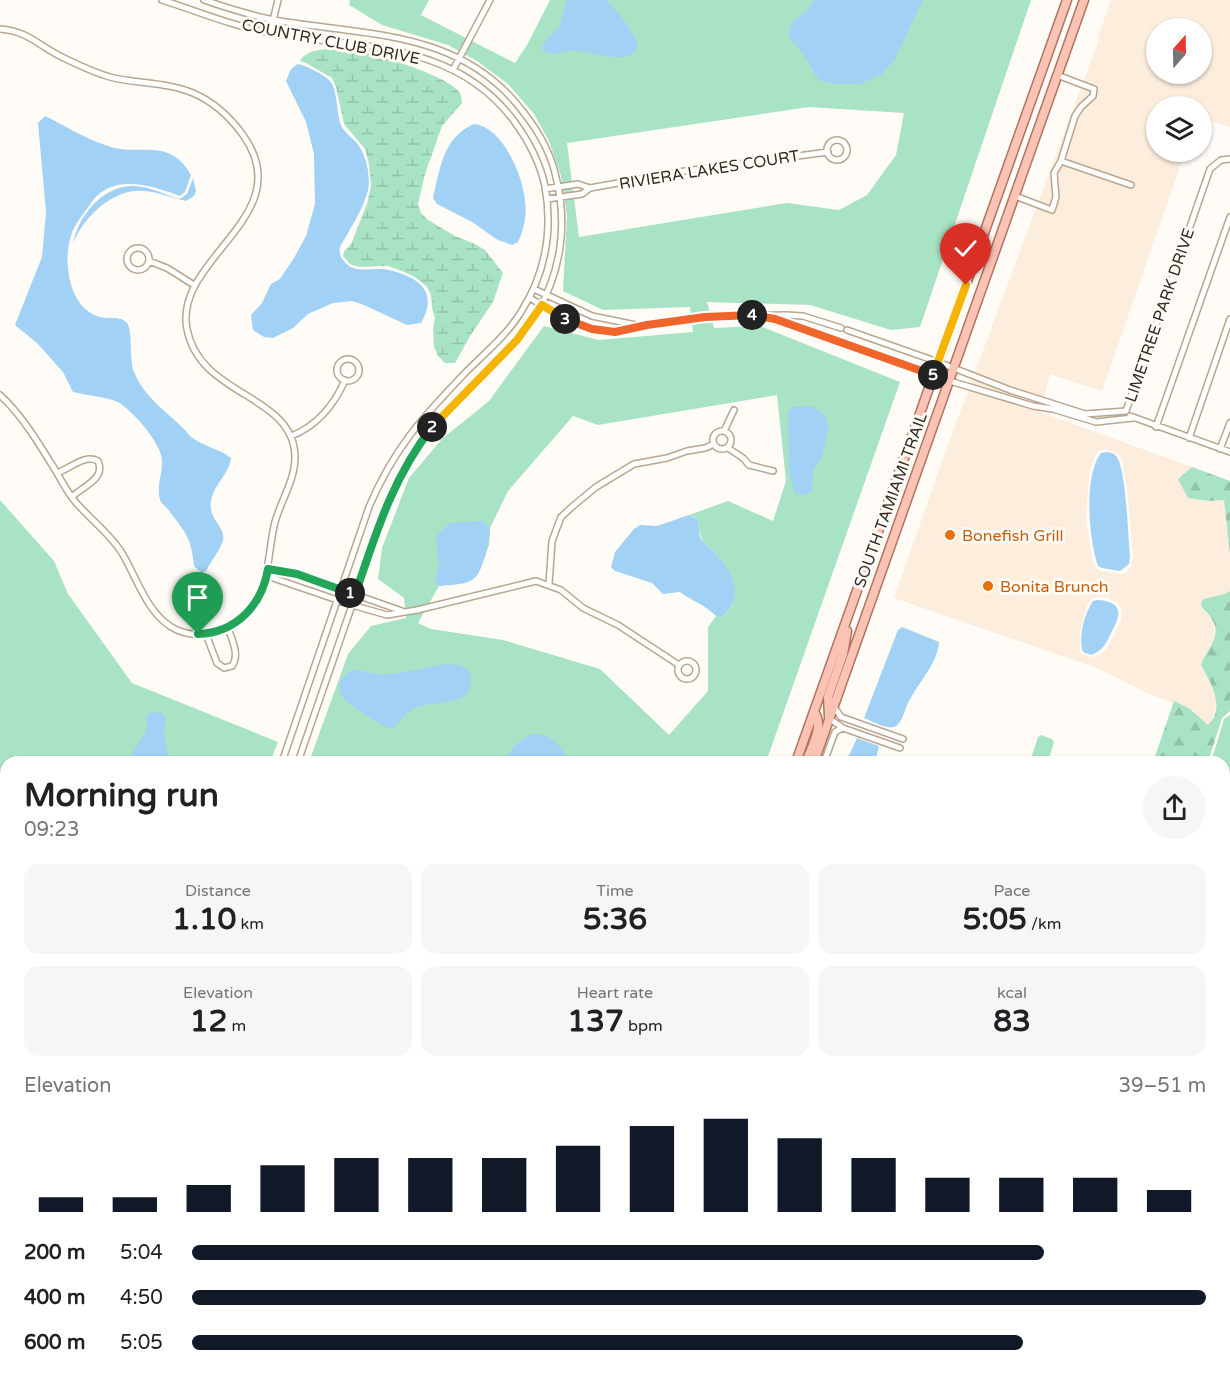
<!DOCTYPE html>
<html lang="en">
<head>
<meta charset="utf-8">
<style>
  :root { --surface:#fff; --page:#f6f6f6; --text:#202124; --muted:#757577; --accent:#111827 }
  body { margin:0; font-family:"Varela Round",sans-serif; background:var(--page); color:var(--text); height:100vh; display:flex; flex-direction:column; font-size:22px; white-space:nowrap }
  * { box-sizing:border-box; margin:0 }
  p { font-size:20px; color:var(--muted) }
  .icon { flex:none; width:33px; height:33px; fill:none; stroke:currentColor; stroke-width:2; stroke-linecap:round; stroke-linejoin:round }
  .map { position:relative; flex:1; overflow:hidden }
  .sheet { position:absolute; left:0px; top:756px; width:1230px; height:622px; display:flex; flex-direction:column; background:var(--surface); border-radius:18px 18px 0 0; box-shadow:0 2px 4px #0004 }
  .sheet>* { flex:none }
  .needle { width:39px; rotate:20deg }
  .fabs { position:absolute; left:1146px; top:18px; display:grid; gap:12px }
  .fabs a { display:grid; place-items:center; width:66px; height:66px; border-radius:50%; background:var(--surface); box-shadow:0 2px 4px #0004; font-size:30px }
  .pin { position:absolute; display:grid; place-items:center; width:51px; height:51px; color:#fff; margin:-62px -26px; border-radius:50% 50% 50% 0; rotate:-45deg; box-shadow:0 0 6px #0007 }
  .pin .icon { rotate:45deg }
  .km { position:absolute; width:30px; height:30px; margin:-15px; border-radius:50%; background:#222; color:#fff; font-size:16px; line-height:30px; text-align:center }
  .round { display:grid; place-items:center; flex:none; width:63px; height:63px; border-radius:32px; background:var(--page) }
  .head { display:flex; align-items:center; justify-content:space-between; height:102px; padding:0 24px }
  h1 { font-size:33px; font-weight:800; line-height:45px }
  .figures { display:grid; grid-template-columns:repeat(3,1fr); gap:9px; height:102px; padding:6px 24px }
  .figures div { display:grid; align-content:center; border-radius:15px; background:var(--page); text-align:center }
  .figures b { font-size:30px; font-weight:800 }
  .figures small { font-size:16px; font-weight:400 }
  .figures p { font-size:16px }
  .chart { height:168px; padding:12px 24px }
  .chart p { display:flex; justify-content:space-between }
  .chart svg { width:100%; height:108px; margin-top:6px; stroke:var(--accent); stroke-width:6 }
  ul { padding:0 24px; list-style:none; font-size:20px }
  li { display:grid; grid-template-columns:96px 72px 1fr; align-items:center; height:45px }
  li i { height:15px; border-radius:8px; background:var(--accent) }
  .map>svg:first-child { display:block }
</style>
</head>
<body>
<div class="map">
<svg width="1230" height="1378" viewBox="0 0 1230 1378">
  <defs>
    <pattern id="forest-firs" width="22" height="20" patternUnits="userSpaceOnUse" patternTransform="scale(1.5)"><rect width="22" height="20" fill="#a9e3c5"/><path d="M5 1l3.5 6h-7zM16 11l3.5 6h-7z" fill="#92c3a9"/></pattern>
    <pattern id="wetland-marsh" width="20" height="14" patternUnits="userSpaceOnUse" patternTransform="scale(1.5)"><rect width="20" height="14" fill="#a9e3c5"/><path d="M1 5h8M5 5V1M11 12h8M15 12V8" fill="none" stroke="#92c3a9"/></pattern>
  </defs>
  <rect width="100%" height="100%" fill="#fffbf6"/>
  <path fill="#fceddd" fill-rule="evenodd" d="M1111 0H1230V127L1202 118V106H1156V152H1185L1102 391 1050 374 1040 412 1192 467 1178 479 1209 501 1224 499 1230 554V591L1224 596H1210L1202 600 1201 606 1214 622 1215 640 1204 657 1210 682 1216 694V705L1211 723 1208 726 1190 709 1147 693 1100 669 894 598 949 442 1098 42V37ZM1156 28H1202V74H1156ZM1106 449 1119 454 1122 460 1127 488 1133 555 1131 566 1127 572 1121 574 1101 571 1096 568 1092 558 1086 520 1089 475 1095 455 1100 450ZM1098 597H1106L1119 604 1122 613 1121 621 1107 649 1101 654 1092 658 1080 653V632L1087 605 1092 598Z
    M626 1372 1014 1373 1013 1378H624Z
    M182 1373V1372L237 1373 235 1378H180Z
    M494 1373H562L560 1378H502Z"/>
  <path fill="#a9e3c5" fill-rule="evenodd" d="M350 0H429L421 15 515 63 527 45 550 0H1031L920 327 891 330 810 305 707 302 714 328 760 326 900 382 766 762H309L348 654 371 626 406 618 404 598 378 579 382 548 409 478 442 439 489 401 544 326 599 340 693 332 690 307 603 310 563 291 567 216 561 176 549 141 534 114 508 84 477 61 448 45 382 25 349 5ZM809 107 904 113 896 155 867 195 839 210 787 203 579 237 567 143ZM777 395 786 481 773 521 728 501 689 515 697 519C699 525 699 532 701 537 702 542 709 547 713 551 731 571 746 594 723 616H716L708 627V691L669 735 600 669 503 640 431 629 418 623 439 586 472 580 478 574 489 545 490 528 508 491 573 416 598 425Z
    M0 500 54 561 68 594 132 683 278 742 270 762H6V1111L0 1124Z
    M1230 715V1070L1224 1068V762H1211L1224 719Z
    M1041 735 1052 739 1054 742 1048 762H1030L1038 737Z
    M1224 1156 1230 1157V1378H1113L1115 1373 1224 1372Z"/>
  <path fill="url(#forest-firs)" d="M1192 467 1230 481V554L1224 500 1209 501 1188 498 1178 479Z
    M1230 591V711L1222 718 1208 762H1153L1174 701 1190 709 1208 725C1226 708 1211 683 1201 665 1205 651 1222 638 1213 621 1211 616 1205 611 1201 606L1202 600C1212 595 1221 597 1230 591Z"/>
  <path fill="url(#wetland-marsh)" d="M346 48C367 51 449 75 460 93 461 96 462 100 462 103L442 126 425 174 418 204 421 213 428 220 455 236 475 244 485 250 503 273 493 302 470 336 455 363H445L438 356 434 347 433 328 435 318 432 308 431 294 426 286 415 277 402 271 388 266 359 267 350 264 343 256 344 252 351 244 367 204 371 186 369 164 365 149 344 124 336 87 332 78 306 63 300 61C307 47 332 49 346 48Z"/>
  <path fill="#a1d1f4" d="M567 0H607C619 14 630 26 638 44 637 48 635 53 630 55 613 62 587 49 568 51 556 52 554 58 541 49L548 37 559 27Z
    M813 0H923L894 60 882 74 860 84H836L820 81 815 75 806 58 788 36 793 20C804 15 808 11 813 0Z
    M298 64C307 66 323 74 330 81 338 90 336 113 341 125 344 132 351 137 356 142 366 154 371 175 368 190 364 205 357 218 349 231 347 236 342 242 340 247 339 251 340 257 343 260 354 276 373 266 389 270 419 277 439 292 421 323L407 325 364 305 352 301 333 303 308 314 293 328 273 338 264 337 253 330 251 315 262 303 271 284 280 279 294 258 306 236 315 204 314 154 306 122 286 81 291 69Z
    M45 116C66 126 85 139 108 146 140 157 169 136 191 175L185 192 180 196C150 185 110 172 89 206 84 213 78 220 74 228 61 254 67 306 97 316 106 320 121 315 127 323 133 331 129 359 134 372 144 397 167 412 185 430 188 433 190 437 194 439 206 447 220 449 231 458 229 474 214 484 211 501 208 520 226 527 223 540 220 551 211 560 207 570L202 573 194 566C191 538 187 534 170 512 168 508 163 505 161 502 155 490 163 473 162 460 161 443 133 411 118 402 107 397 85 395 73 392L63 372 37 343 15 325 42 257 46 212 38 123Z
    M474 124C503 127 523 176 525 201 527 214 524 230 518 242L512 245 498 240 472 222 437 204 433 198C440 169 443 137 474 124Z
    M193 178 196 191 194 196 186 201C172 198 158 192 144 191 114 187 82 218 73 244 78 217 101 187 131 186 148 185 165 195 180 199L187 194Z
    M811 406 824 414 829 427 821 460 813 470 812 492 805 495 795 493 789 471 788 413 792 407Z
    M1107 452C1112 453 1116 454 1118 459 1126 474 1128 535 1130 556L1129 564 1120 571 1102 568 1098 566C1089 540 1083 476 1101 453Z
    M689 515 697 519C699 524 699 532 700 537 702 542 709 547 713 551 732 571 746 594 723 616H716C706 605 692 601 680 592L663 594 652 583 615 571 611 567 615 552 634 529 640 525 657 526Z
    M483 521 490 528C490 540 483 574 472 580 464 585 448 585 439 586L435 580 439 566 436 540 438 534 450 523Z
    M1098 600C1122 602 1122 613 1112 631 1107 642 1103 651 1091 655L1083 652C1078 637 1084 615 1093 601Z
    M902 627 939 642C938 664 916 685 907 705 904 712 902 722 896 726 888 731 872 721 864 718L898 630Z
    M445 664 458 665 470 671C478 710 436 698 415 708 406 712 400 721 394 728 383 728 377 722 368 716 348 704 324 689 353 669L381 675 406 672Z
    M152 712 162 713 166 717 164 736 170 762H131L132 753 146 732 147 715Z
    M531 734C555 734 557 744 570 762H502L516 744Z
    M857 738 879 746 875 762H846Z
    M0 1143 6 1148V1187L0 1188Z
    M407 1372 487 1373 497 1378H404Z
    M240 1373V1372L322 1373 319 1378H238Z"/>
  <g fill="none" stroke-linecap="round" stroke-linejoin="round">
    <defs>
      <path id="minor" d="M162 0C197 11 235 27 271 33 359 49 454 40 514 121 528 140 540 163 545 186 553 231 545 274 521 312 507 335 485 353 466 372 422 418 394 448 369 507L282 762
        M204 0C227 8 250 15 274 20 366 36 462 29 524 113 539 132 551 154 556 177 568 225 561 274 535 316 508 359 465 388 433 426 415 447 402 470 390 495L298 762
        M0 29C27 31 37 44 60 56 76 64 92 72 110 77 137 84 167 82 193 93 214 102 230 117 243 135 301 216 173 258 187 329 200 398 294 393 295 457 295 482 279 503 274 526 267 559 270 591 244 616 227 632 200 640 177 630 148 617 137 578 122 553 109 532 88 518 73 499 67 491 62 482 57 473 41 447 23 416 0 395
        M270 33 278 0
        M453 70 490 0
        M827 150a10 10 0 1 1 20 0a10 10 0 1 1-20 0Z
        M1061 161 1131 185
        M545 189 578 184 590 188
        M1015 196 1052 210 1056 197 1054 173 1061 161 1075 116 1081 107 1093 96 1094 89 1057 75
        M547 199 582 194 590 188 685 171 828 152
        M127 259a11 11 0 1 1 22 0a11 11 0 1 1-22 0Z
        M149 261 167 268 194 285
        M534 289 592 316 636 325H652L724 316 786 315 803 316 841 328
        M530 298C567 321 595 338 640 327
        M760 316 950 381 1033 406 1053 409 1096 422 1133 418
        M847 330 938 362 1010 390 1085 414 1126 411
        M337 370a11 11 0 1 1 22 0a11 11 0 1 1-22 0Z
        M1126 411 1210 169 1221 160 1230 159
        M1130 416 1230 452
        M1156 427 1230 217
        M713 440a9 9 0 1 1 18 0a9 9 0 1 1-18 0Z
        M724 431 734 410
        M291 436C316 427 335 404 345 380
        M1189 438 1230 319
        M728 448 743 458 749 465 773 471
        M1220 449 1230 423
        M57 473C71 468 84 454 98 461 106 479 83 486 72 497
        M268 569 297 574 402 611
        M267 576 352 605 387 615 417 610 536 581 561 590 583 608 618 625 679 665
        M549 584 552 541 561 517 573 506 596 487 634 464 667 458 687 451 705 448 714 444
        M206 634 217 663 224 668 232 666C240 655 232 640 228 628
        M678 670a9 9 0 1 1 18 0a9 9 0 1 1-18 0Z
        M834 707 841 717 903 739
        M830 719 843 728 900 748
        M824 762 835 732 842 728
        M1224 1114 1230 1115
        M1224 1296 1230 1294
        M162 1378 164 1372
        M175 1378 177 1372
        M332 1378 335 1372
        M1014 1378 1015 1372"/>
      <path id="tertiary" d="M0 1361 6 1365
        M21 1372 33 1378
        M0 1376 3 1378"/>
      <path id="primary" d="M829 717 828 697 843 654 847 631
        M796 762 1067 0
        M806 762C811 748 825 725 814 712
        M814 762 1084 0
        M584 1378 586 1372
        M604 1378 605 1372"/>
    </defs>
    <use href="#minor" stroke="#b8a691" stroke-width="8"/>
    <use href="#tertiary" stroke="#b8a691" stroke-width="10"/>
    <use href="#primary" stroke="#b17460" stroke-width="11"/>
    <use href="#minor" stroke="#fff" stroke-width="5"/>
    <use href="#tertiary" stroke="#fff" stroke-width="7"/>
    <use href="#primary" stroke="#fac3b3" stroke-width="8"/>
  </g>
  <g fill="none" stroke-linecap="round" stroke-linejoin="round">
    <defs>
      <path id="split-1" d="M198 634C236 633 262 605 268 569L297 574 350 593"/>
      <path id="split-2" d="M350 593 355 595C376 533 392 479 432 427"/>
      <path id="split-3" d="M432 427 517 340 542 305 565 319"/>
      <path id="split-4" d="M565 319 592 329 615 332 647 325 705 317 752 315"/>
      <path id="split-5" d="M752 315 775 319 933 375"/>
      <path id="split-6" d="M933 375 966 285"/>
    </defs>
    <use href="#split-1" stroke="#fff" stroke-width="12"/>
    <use href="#split-2" stroke="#fff" stroke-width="12"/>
    <use href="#split-3" stroke="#fff" stroke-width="12"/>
    <use href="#split-4" stroke="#fff" stroke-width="12"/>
    <use href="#split-5" stroke="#fff" stroke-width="12"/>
    <use href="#split-6" stroke="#fff" stroke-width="12"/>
    <use href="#split-1" stroke="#22a559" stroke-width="8"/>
    <use href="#split-2" stroke="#22a559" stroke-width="8"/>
    <use href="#split-3" stroke="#f5b400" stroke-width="8"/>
    <use href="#split-4" stroke="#f0652b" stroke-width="8"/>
    <use href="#split-5" stroke="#f0652b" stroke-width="8"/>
    <use href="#split-6" stroke="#f5b400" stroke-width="8"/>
  </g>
  <g fill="#e8710a" stroke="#fffbf6" stroke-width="2">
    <circle cx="950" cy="535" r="6"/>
    <circle cx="988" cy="586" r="6"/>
  </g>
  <g text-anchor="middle" stroke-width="6" stroke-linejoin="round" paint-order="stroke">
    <g font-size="16" fill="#322b23" stroke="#fffbf6">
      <text transform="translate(331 41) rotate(11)" y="6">COUNTRY CLUB DRIVE</text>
      <text transform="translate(709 169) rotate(-9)" y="6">RIVIERA LAKES COURT</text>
      <text transform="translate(1159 315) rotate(-71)" y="6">LIMETREE PARK DRIVE</text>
      <text transform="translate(890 500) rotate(-70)" y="6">SOUTH TAMIAMI TRAIL</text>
    </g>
    <g font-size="16" fill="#c56008" stroke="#fffbf6" text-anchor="start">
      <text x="962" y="541">Bonefish Grill</text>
      <text x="1000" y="592">Bonita Brunch</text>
    </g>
  </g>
</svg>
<div class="fabs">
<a><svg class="needle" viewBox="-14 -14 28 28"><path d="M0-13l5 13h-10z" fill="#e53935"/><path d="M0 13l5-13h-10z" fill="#757577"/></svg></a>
<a><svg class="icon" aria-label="layers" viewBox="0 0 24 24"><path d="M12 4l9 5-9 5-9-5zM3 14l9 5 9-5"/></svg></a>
</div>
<div class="pin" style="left:198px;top:634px;background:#1e9e55"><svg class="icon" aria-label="arrive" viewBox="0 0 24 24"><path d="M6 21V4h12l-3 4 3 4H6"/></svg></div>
<div class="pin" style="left:966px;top:285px;background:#d93025"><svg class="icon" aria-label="check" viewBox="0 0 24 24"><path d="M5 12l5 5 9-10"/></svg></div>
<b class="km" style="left:350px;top:593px">1</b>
<b class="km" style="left:432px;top:427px">2</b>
<b class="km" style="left:565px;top:319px">3</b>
<b class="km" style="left:752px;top:315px">4</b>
<b class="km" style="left:933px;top:375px">5</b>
<section class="sheet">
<div class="head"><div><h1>Morning run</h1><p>09:23</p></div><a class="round"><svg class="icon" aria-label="share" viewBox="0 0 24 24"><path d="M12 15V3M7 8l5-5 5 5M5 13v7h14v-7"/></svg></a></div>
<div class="figures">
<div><p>Distance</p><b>1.10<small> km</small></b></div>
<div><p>Time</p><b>5:36</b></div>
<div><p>Pace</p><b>5:05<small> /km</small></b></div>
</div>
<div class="figures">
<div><p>Elevation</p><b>12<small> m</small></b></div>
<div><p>Heart rate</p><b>137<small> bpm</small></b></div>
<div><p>kcal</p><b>83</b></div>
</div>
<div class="chart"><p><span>Elevation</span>39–51 m</p>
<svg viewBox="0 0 160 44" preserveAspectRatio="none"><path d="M5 44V38M15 44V38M25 44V33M35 44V25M45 44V22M55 44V22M65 44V22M75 44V17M85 44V9M95 44V6M105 44V14M115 44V22M125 44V30M135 44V30M145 44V30M155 44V35"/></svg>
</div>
<ul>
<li><b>200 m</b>5:04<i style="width:84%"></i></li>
<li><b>400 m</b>4:50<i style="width:100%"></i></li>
<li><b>600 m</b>5:05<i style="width:82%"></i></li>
</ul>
</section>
</div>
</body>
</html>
